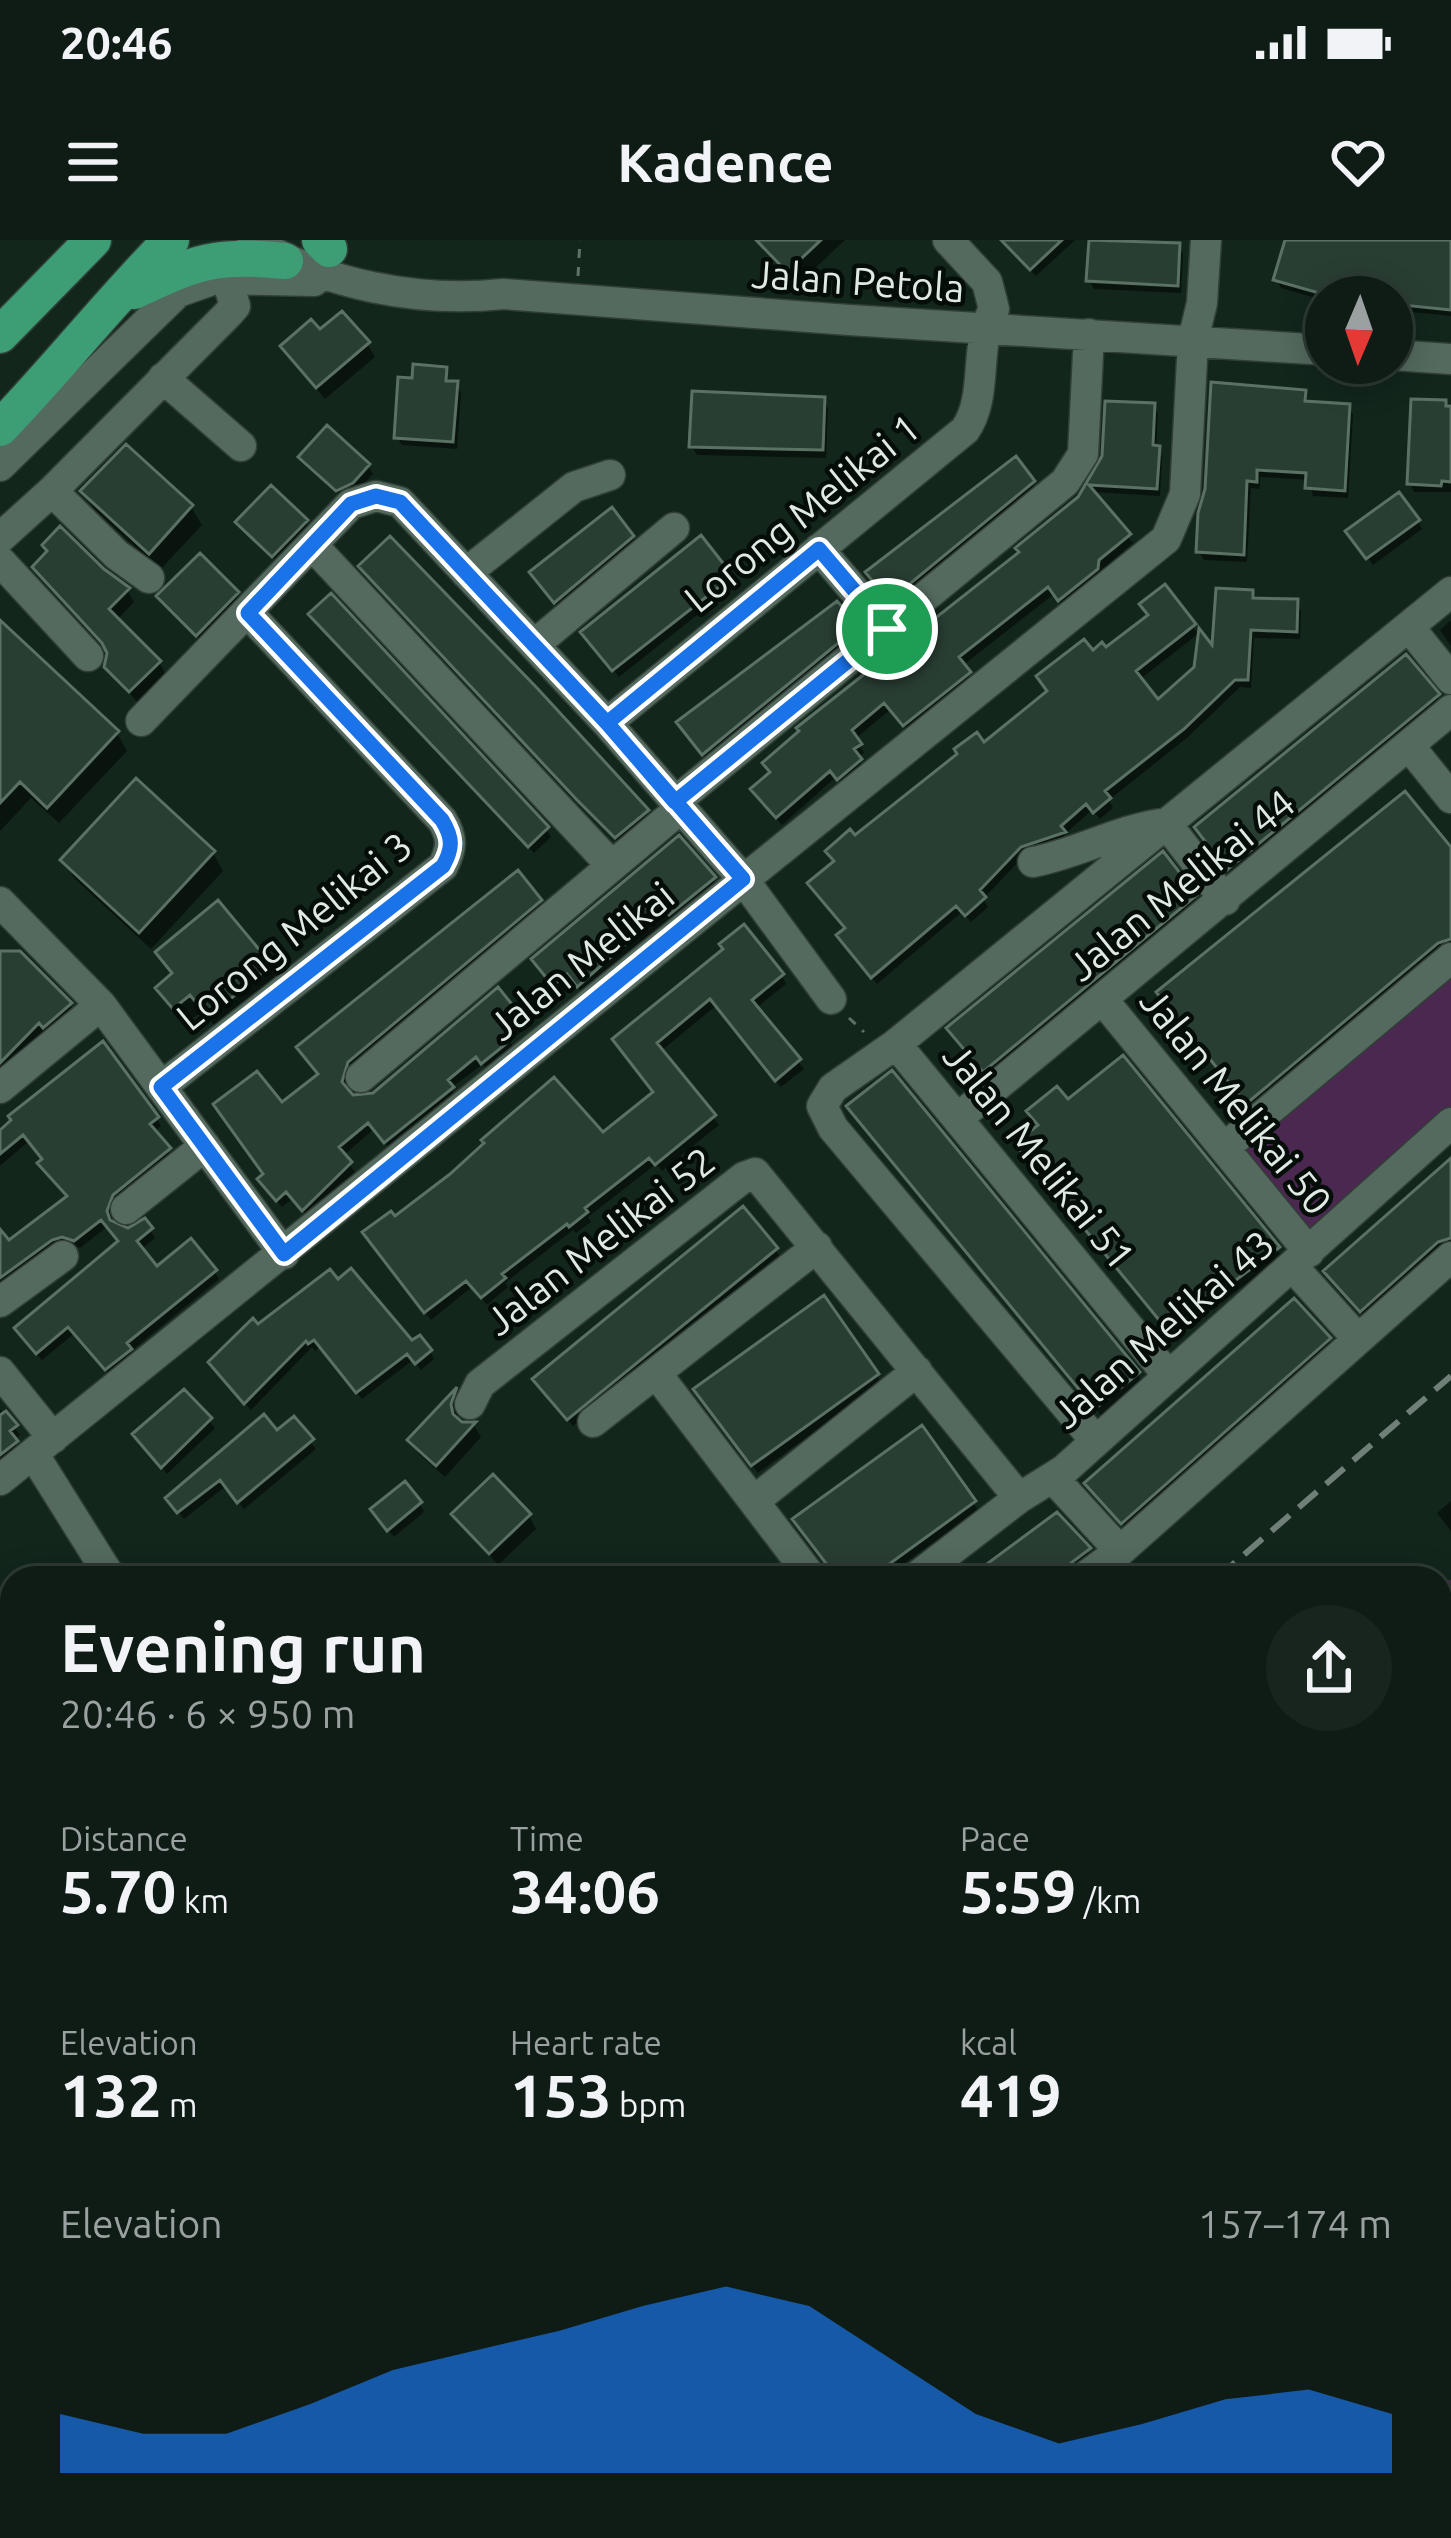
<!DOCTYPE html>
<html lang="en">
<head>
<meta charset="utf-8">
<style>
  :root { --surface:#0e1c15; --page:#17251e; --text:#f1f3f6; --muted:#9ba1a0; --line:#2e3a34; --accent:#1a73e8 }
  body { margin:0; font-family:Ubuntu,sans-serif; background:var(--page); color:var(--text); height:100vh; display:flex; flex-direction:column; font-size:45px; white-space:nowrap }
  * { box-sizing:border-box; margin:0 }
  p { font-size:39px; color:var(--muted) }
  .icon { flex:none; width:66px; height:66px; fill:none; stroke:currentColor; stroke-width:2; stroke-linecap:round; stroke-linejoin:round }
  .map { position:relative; flex:1; overflow:hidden }
  .details { position:absolute; left:0px; top:1326px; width:1452px; height:972px; display:flex; flex-direction:column; background:var(--surface); border-radius:36px 36px 0 0; box-shadow:0 6px 30px #0003,0 0 0 3px var(--line) }
  .details>* { flex:none }
  .needle { width:78px; rotate:182deg }
  .tools { position:absolute; left:1305px; top:36px; display:grid; gap:24px }
  .tools a { display:grid; place-items:center; width:108px; height:108px; border-radius:50%; background:var(--surface); box-shadow:0 6px 30px #0003,0 0 0 3px var(--line); font-size:60px }
  .pin { position:absolute; display:grid; place-items:center; width:102px; height:102px; color:#fff; margin:-51px; border:6px solid #fff; border-radius:50%; box-shadow:0 3px 12px #0007 }
  .round { display:grid; place-items:center; flex:none; width:126px; height:126px; border-radius:63px; background:var(--page) }
  .head { display:flex; align-items:center; justify-content:space-between; height:204px; padding:0 60px }
  h1 { font-size:66px; font-weight:700; line-height:90px }
  .figures { display:grid; grid-template-columns:repeat(3,1fr); gap:18px; height:204px; padding:12px 60px }
  .figures div { display:grid; align-content:center }
  .figures b { font-size:60px; font-weight:700 }
  .figures small { font-size:33px; font-weight:400 }
  .figures p { font-size:33px }
  .chart { height:336px; padding:24px 60px }
  .chart p { display:flex; justify-content:space-between }
  .chart svg { width:100%; height:216px; margin-top:12px; fill:var(--accent); opacity:.7 }
  .status { display:flex; justify-content:space-between; align-items:center; height:84px; padding:0 60px; background:var(--surface); direction:ltr }
  .status svg { height:33px; fill:currentColor }
  header { display:flex; justify-content:space-between; align-items:center; height:156px; padding:0 60px; background:var(--surface); font-size:54px; font-weight:700 }
  .map>svg:first-child { display:block }
</style>
</head>
<body>
<div class="status"><b>20:46</b><svg viewBox="0 0 49 12"><path d="M0 12V9h3v3zM5 12V6h3v6zM10 12V3h3v9zM15 12V0h3v12zM26 1h20v11H26zM47 4h2v5h-2z"/></svg></div>
<header><svg class="icon" aria-label="menu" viewBox="0 0 24 24"><path d="M4 6h16M4 12h16M4 18h16"/></svg>Kadence<svg class="icon" aria-label="heart" viewBox="0 0 24 24"><path d="M12 20l-8-8c-3-5 5-10 8-4 3-6 11-1 8 4z"/></svg></header>
<div class="map">
<svg width="1451" height="2298" viewBox="0 0 1451 2298">
  <rect width="100%" height="100%" fill="#12261c"/>
  <path fill="#4b2850" d="M1451 739V867L1311 989 1243 911Z
    M1451 1340V1779H1440V1341Z"/>
  <path fill="#0007" d="M754 0H845L797 45Z
    M1001 0H1075L1036 36Z
    M1288 0H1451V76L1392 70V57H1326V61L1281 48 1276 39Z
    M1179 6 1183 14 1181 53 1094 49 1089 40Z
    M367 104 375 117 325 159 283 107Z
    M446 130 450 144H456L461 153 457 209 402 205 397 197 415 142Z
    M1304 153 1309 164 1348 167 1353 175 1348 258 1313 256 1309 240 1260 237V249L1251 248 1247 322 1204 320 1199 311Z
    M823 160 828 168 826 218 697 215 692 207Z
    M1414 162 1451 164V252H1414L1410 244Z
    M1153 166 1158 174 1156 209 1162 217 1160 256 1091 252 1133 303 1103 329 1101 338 1065 367 1054 354 962 426 973 441 910 492 890 470 855 499 864 513 858 518 864 529 843 546 836 537 782 585 758 558 1080 259 1105 217Z
    M302 217 368 226 373 234 357 251 343 258Z
    M1015 220 1037 251 895 367 873 341Z
    M83 251 191 267 202 285 160 330 94 269Z
    M1418 281 1422 289 1373 325 1354 300Z
    M306 282 310 290 278 323 244 290Z
    M632 297 637 305 560 369 538 341Z
    M36 327 127 350 134 362 116 381 159 422 166 435 138 463 107 426 110 413Z
    M367 334 646 572 651 580 621 604Z
    M731 337 735 345 619 437 589 400Z
    M1165 348 1198 394 1139 440 1158 464 1215 413 1251 353 1256 361 1296 362 1301 371 1300 399 1254 398 1251 448 1240 447 1188 497 1109 560 1113 568 1100 579 1092 570 1064 595 1068 601 1025 615 983 659 988 667 971 682 962 672 877 744 845 704 848 690 836 623 855 599 984 506 1093 414 1106 411 1151 376Z
    M236 354 241 362 202 402 160 357Z
    M1451 380V406L1440 390Z
    M317 382 546 589 551 597 534 613Z
    M0 384 117 493 127 511 59 583 31 558 0 591Z
    M856 388 861 396 708 521 685 490Z
    M1437 456 1442 464 1233 636 1202 596Z
    M1451 612V708L1253 870 1165 761Z
    M213 613 223 631 151 709 74 638 64 620Z
    M713 639 719 649 676 684 672 678 585 756 575 743 561 754 541 730Z
    M1194 657 1199 665 989 838 955 797Z
    M539 661 544 669 352 831 346 850 352 858 374 855 521 780 526 788 510 801 514 808 488 830 483 824 451 848 456 857 390 909 374 889 343 916 355 932 308 977 292 959 282 967 265 947 281 866Z
    M726 710 782 736 786 744 755 769 804 829 781 847 717 765 661 811 719 885 662 931 656 924 588 977 591 982 576 993 573 990 505 1043 508 1047 487 1065 472 1047 431 1080 371 1001 394 980 602 896 656 854 620 808Z
    M158 713 269 727 280 745 220 793 202 771 185 785 159 748 173 736Z
    M19 714 70 765 77 778 0 844V717Z
    M102 805 156 878 161 886 153 892 173 918 117 963 110 981 128 992 145 982 155 998 140 1010 157 1030 214 1031 219 1039 130 1112 134 1118 111 1137 75 1093 42 1120 23 1097 121 1002 108 986 80 1008 68 1004 0 1052V993L9 1004 69 958 29 901 0 926V887Z
    M1067 863 1277 1009 1282 1017 1175 1097 1024 912Z
    M855 875 1138 1134 1142 1142 1101 1175Z
    M1451 922V1006L1366 1078 1331 1040Z
    M775 1009 780 1017 573 1186 541 1147Z
    M258 1088 412 1105 430 1111 434 1119 421 1130 413 1120 362 1159 321 1106 315 1111 312 1107 251 1170 216 1130Z
    M1328 1100 1333 1108 1128 1290 1093 1252Z
    M877 1135 881 1143 758 1233 702 1158Z
    M456 1152 462 1163 456 1180 474 1185 481 1197 445 1237 419 1214 411 1201Z
    M183 1153 215 1188 167 1234 141 1202Z
    M0 1169 20 1195 13 1200 20 1211 0 1229Z
    M293 1180 316 1209 244 1269 226 1246 184 1279 174 1266Z
    M1451 1261V1291L1437 1273Z
    M973 1263 978 1270 884 1338H833L831 1329Z
    M420 1264 424 1272 394 1297 378 1278Z
    M455 1275H529L536 1289 498 1325Z
    M1057 1276 1093 1318 1069 1338H974Z
    M12 1554V1633L0 1643V1565Z
    M0 2003 12 2004V2057L0 2058Z
    M1445 2211 1451 2214V2252L1440 2246V2224Z
    M366 2286H455L451 2298H387L376 2287 371 2291Z
    M518 2286H596L593 2295 598 2298H530Z
    M901 2286H981L1004 2298H912Z
    M1061 2286H1128L1135 2296 1067 2298Z"/>
  <g fill="none" stroke-linecap="round" stroke-linejoin="round">
    <path stroke="#18001c" stroke-width="36" d="M0 1798 12 1800
      M1440 1858H1451"/>
  </g>
  <path fill="#293e33" stroke="#5a7164" stroke-width="3" d="M756 0H821L787 32Z
    M1001 0H1062L1030 30Z
    M1089 0 1180 3 1178 46 1086 41Z
    M1285 0H1451V70L1392 64V57H1333L1273 40Z
    M342 71 370 102 316 148 280 106 311 79 320 89Z
    M413 124 447 127 446 141H458L453 202 394 198 398 137 412 138Z
    M1211 142 1306 150 1305 161 1350 164 1345 251 1305 248 1306 233 1257 230V242L1247 241 1244 315 1196 312 1198 273 1205 249Z
    M692 151 825 157 823 210 689 207Z
    M1411 159 1446 160V166H1451V242L1442 241 1441 246 1407 244Z
    M1105 161 1155 163 1153 205 1160 206 1157 249 1089 245 1131 294 1099 320 1098 329 1058 361 1048 347 959 417 971 432 903 486 884 463 852 490 862 504 854 509 862 519 837 540 830 531 776 578 750 549 770 532 762 523 799 491 796 488 1019 312 1015 308 1078 257 1102 216Z
    M327 185 370 224 353 243 336 251 298 217Z
    M126 204 193 265 149 314 80 251Z
    M1016 216 1035 241 889 361 865 332Z
    M271 245 308 280 272 317 235 282Z
    M1399 252 1420 280 1366 319 1345 291Z
    M612 267 634 296 554 363 529 332Z
    M60 286 104 329 130 348 109 369 161 421 129 452 104 427 107 413 102 403 32 327 47 311 42 305Z
    M701 295 733 336 612 431 580 392Z
    M390 296 538 449 649 570 615 598 577 560 358 326Z
    M200 313 239 352 196 396 156 356Z
    M1165 344 1196 384 1136 431 1158 459 1194 427 1199 388 1212 405 1216 348 1253 350V358L1298 359 1297 392 1251 390 1248 440H1235L1184 489 1105 551 1111 558 1093 573 1086 564 1061 586 1066 592 1021 607 980 650 986 657 965 676 956 666 871 738 836 695 845 688 807 643 834 621 825 611 850 589 855 595 957 514 954 509 977 492 984 502 1047 451 1036 436 1084 399 1093 410 1102 402 1106 407 1148 375 1139 364Z
    M331 353 549 587 528 607 308 374Z
    M837 361 859 386 702 515 676 482Z
    M0 380 119 491 47 568 20 542 0 563Z
    M1406 414 1440 454 1227 630 1194 587Z
    M136 538 215 611 139 693 60 620Z
    M1405 551 1451 607V699L1438 703 1246 864 1156 752Z
    M679 595 716 637 669 675 664 670 577 747 567 734 553 746 531 719Z
    M1163 611 1197 655 983 832 946 788Z
    M518 630 542 660 348 822 342 842 353 855 373 853 498 747 524 779 507 793 512 799 481 824 476 817 448 840 454 847 384 903 368 883 339 907 352 922 302 971 286 952 276 961 257 939 263 934 213 864 257 831 282 862 318 834 296 807Z
    M218 660 272 725 208 777 190 755 173 769 155 748 172 733 155 712Z
    M744 684 784 734 752 760 801 819 775 841 710 759 657 803 716 875 655 925 649 918 585 968 588 972 569 987 567 984 502 1034 506 1038 481 1058 466 1041 424 1073 362 992 391 971 395 976 450 934 484 903 481 900 554 837 603 892 653 852 612 799 723 709 719 704Z
    M0 711H20L72 763 43 788 39 783 0 823Z
    M103 801 159 877 150 884 171 908 113 955 107 971 110 980 128 988 145 978 153 988 137 1001 157 1026 191 998 217 1030 127 1103 132 1109 105 1130 68 1087 36 1114 14 1088 118 1001 101 980 74 1001 62 997 52 1000 0 1038V989L9 1000 67 956 37 923 42 919 23 895 0 914V890L11 880 8 876Z
    M1123 815 1280 1007 1168 1091 1015 904 1038 885 1026 871 1057 846 1068 859Z
    M892 830 1140 1132 1095 1169 846 866Z
    M1451 918V998L1438 1002 1360 1072 1323 1031Z
    M743 966 778 1008 567 1180 532 1139Z
    M351 1028 412 1100 420 1095 432 1110 415 1124 407 1114 356 1153 314 1100 308 1104 306 1101 244 1164 208 1122 253 1078 258 1084 330 1029 338 1039Z
    M824 1055 879 1134 751 1226 693 1149Z
    M1294 1058 1331 1098 1121 1284 1084 1243Z
    M457 1147 451 1164 453 1174 462 1182H476L436 1226 407 1200Z
    M184 1149 212 1178 161 1228 132 1194Z
    M6 1171 18 1185 10 1191 18 1201 0 1215V1175Z
    M264 1174 277 1190 294 1176 314 1199 237 1263 220 1240 177 1273 165 1258Z
    M922 1185 976 1261 870 1338H831L828 1326 792 1279Z
    M493 1234 531 1274 489 1314 451 1274Z
    M405 1241 422 1262 387 1291 370 1269Z
    M1057 1272 1091 1308 1071 1323 1064 1338H968Z"/>
  <g fill="none" stroke-linecap="round" stroke-linejoin="round">
    <defs>
      <path id="minor" d="M252 0C323 45 420 63 503 54L849 80 1326 110
        M1392 115 1451 119
        M163 138 241 206
        M0 226 178 52 215 39 314 41
        M52 251 228 74 235 66 227 39
        M0 298 52 251 117 315 149 338
        M313 306 612 626
        M819 309 887 389
        M0 321 88 416
        M466 333 574 247 610 235
        M1409 387 1451 439
        M534 405 674 288
        M141 481 351 264 376 256 400 262 607 483 743 639 831 759
        M607 483 965 190C989 156 973 106 994 69L987 42 948 0
        M1410 507 1451 558
        M675 562 1065 242 1083 214 1089 94
        M1033 622C1079 613 1120 589 1166 583L1225 660
        M0 662 101 765 284 1014
        M1103 760 1309 1012
        M896 804 1167 1134
        M361 837 681 568
        M161 847 443 626C452 608 453 598 442 580L248 373
        M0 848 101 765
        M958 878 1451 470
        M1224 908 1451 718
        M126 969 205 906
        M1292 1026 1358 1099
        M0 1062 63 1016
        M0 1132 53 1198
        M656 1133 812 1338
        M470 1164 480 1144 744 937 755 933 1019 1258
        M593 1182 817 1007
        M1094 1199 833 888 822 866 833 848 896 804 1451 352
        M34 1215 111 1338
        M1053 1238 1120 1311
        M0 1240 1166 299 1185 254 1193 100 1202 63 1206 0
        M754 1261 917 1131
        M915 1338 1019 1258 1064 1230 1451 883
        M1083 1338 1120 1311 1451 1017
        M1440 1381 1451 1372
        M0 1533 12 1523
        M1440 1596 1451 1604
        M0 1655 12 1649
        M0 1881 12 1871
        M0 1961 12 1962
        M0 2068H12
        M1440 2158 1444 2137
        M466 2286 509 2298
        M1027 2286 1047 2298
        M1374 2298 1381 2286"/>
      <path id="major" d="M320 0 329 9
        M134 51C196 22 215 14 285 21
        M0 95 93 0
        M0 188C59 127 111 60 171 0"/>
    </defs>
    <use href="#minor" stroke="#313f37" stroke-width="33"/>
    <use href="#major" stroke="#313f37" stroke-width="39"/>
    <path stroke="#607168" stroke-width="3" stroke-dasharray="9 9" stroke-linecap="butt" d="M578 36 580 0
      M849 778 864 792"/>
    <use href="#minor" stroke="#546a5e" stroke-width="30"/>
    <use href="#major" stroke="#3d9d75" stroke-width="36"/>
    <path stroke="#708078" stroke-width="6" stroke-dasharray="24 12" stroke-linecap="butt" d="M1217 1338 1451 1136
      M114 2298 128 2286"/>
  </g>
  <g fill="none" stroke-linecap="round" stroke-linejoin="round">
    <defs>
      <path id="route" d="M887 389 675 562 607 483 400 262 376 256 351 264 248 373 442 580C453 598 453 608 443 626L161 847 284 1014 743 639 607 483 819 309 887 389"/>
    </defs>
    <use href="#route" stroke="#fff" stroke-width="24"/>
    <use href="#route" stroke="#1a73e8" stroke-width="15"/>
  </g>
  <g text-anchor="middle" stroke-width="9" stroke-linejoin="round" paint-order="stroke">
    <g font-size="39" fill="#deeae3" stroke="#050d08">
      <text transform="translate(858 41) rotate(4)" y="14">Jalan Petola</text>
      <text transform="translate(802 273) rotate(-39)" y="14">Lorong Melikai 1</text>
      <text transform="translate(1181 645) rotate(-39)" y="14">Jalan Melikai 44</text>
      <text transform="translate(294 691) rotate(-39)" y="14">Lorong Melikai 3</text>
      <text transform="translate(581 721) rotate(-39)" y="14">Jalan Melikai</text>
      <text transform="translate(1236 861) rotate(51)" y="14">Jalan Melikai 50</text>
      <text transform="translate(1039 916) rotate(51)" y="14">Jalan Melikai 51</text>
      <text transform="translate(600 1001) rotate(-38)" y="14">Jalan Melikai 52</text>
      <text transform="translate(1163 1089) rotate(-41)" y="14">Jalan Melikai 43</text>
    </g>
  </g>
</svg>
<div class="tools">
<a><svg class="needle" viewBox="-14 -14 28 28"><path d="M0-13l5 13h-10z" fill="#e53935"/><path d="M0 13l5-13h-10z" fill="#9ba1a0"/></svg></a>
</div>
<div class="pin" style="left:887px;top:389px;background:#1e9e55"><svg class="icon" aria-label="arrive" viewBox="0 0 24 24"><path d="M6 21V4h12l-3 4 3 4H6"/></svg></div>
<section class="details">
<div class="head"><div><h1>Evening run</h1><p>20:46 · 6 × 950 m</p></div><a class="round"><svg class="icon" aria-label="share" viewBox="0 0 24 24"><path d="M12 15V3M7 8l5-5 5 5M5 13v7h14v-7"/></svg></a></div>
<div class="figures">
<div><p>Distance</p><b>5.70<small> km</small></b></div>
<div><p>Time</p><b>34:06</b></div>
<div><p>Pace</p><b>5:59<small> /km</small></b></div>
</div>
<div class="figures">
<div><p>Elevation</p><b>132<small> m</small></b></div>
<div><p>Heart rate</p><b>153<small> bpm</small></b></div>
<div><p>kcal</p><b>419</b></div>
</div>
<div class="chart"><p><span>Elevation</span>157–174 m</p>
<svg viewBox="0 0 160 44" preserveAspectRatio="none"><path d="M0 44V32L10 36L20 36L30 30L40 23L50 19L60 15L70 10L80 6L90 10L100 21L110 32L120 38L130 34L140 29L150 27L160 32V44z"/></svg>
</div>
</section>
</div>
</body>
</html>
